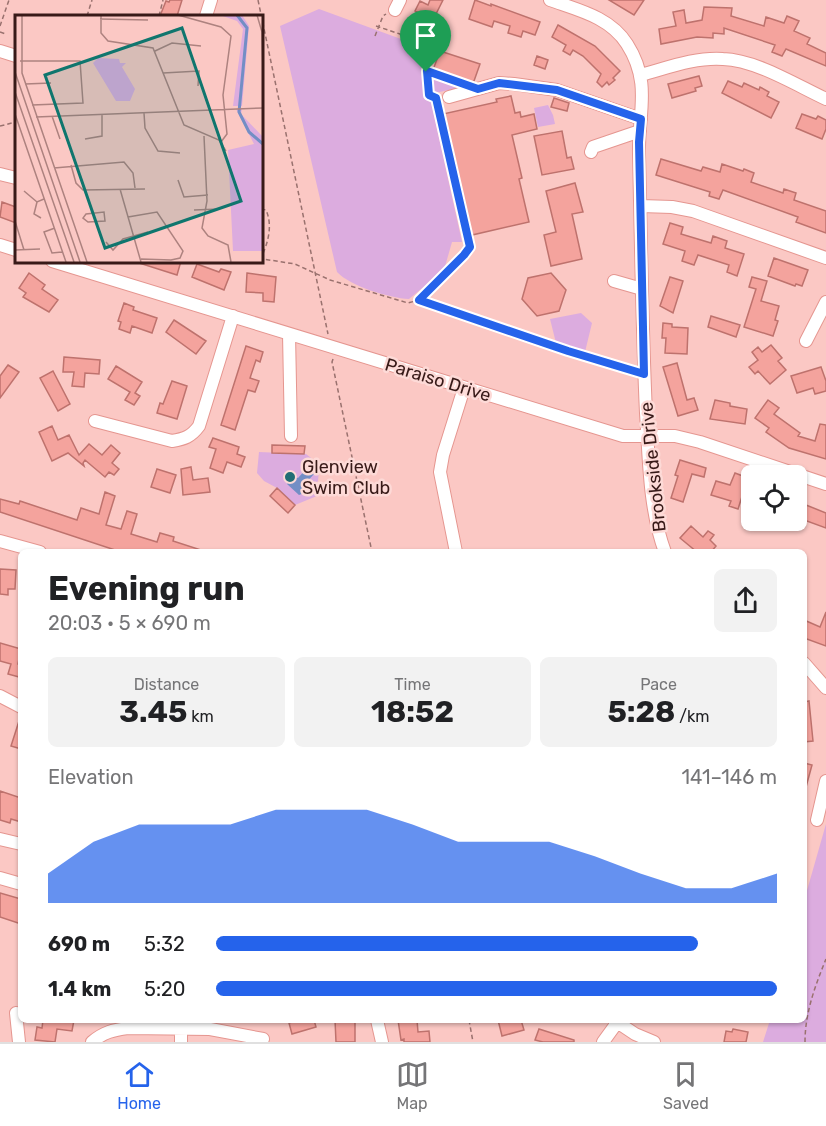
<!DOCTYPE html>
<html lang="en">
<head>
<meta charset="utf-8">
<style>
  :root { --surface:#fff; --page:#f2f2f2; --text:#202124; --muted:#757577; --line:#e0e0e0; --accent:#2563eb }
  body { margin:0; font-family:Rubik,sans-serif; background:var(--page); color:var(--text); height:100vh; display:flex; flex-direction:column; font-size:22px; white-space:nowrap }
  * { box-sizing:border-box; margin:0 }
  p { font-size:20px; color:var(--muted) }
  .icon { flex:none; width:33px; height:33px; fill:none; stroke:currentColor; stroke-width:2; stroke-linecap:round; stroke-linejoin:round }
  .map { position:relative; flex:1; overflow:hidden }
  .panel { position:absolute; left:18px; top:549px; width:789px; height:474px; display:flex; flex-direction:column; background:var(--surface); border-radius:9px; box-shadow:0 2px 4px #0004 }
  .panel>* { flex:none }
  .buttons { position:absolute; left:741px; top:465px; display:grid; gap:12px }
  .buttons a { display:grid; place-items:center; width:66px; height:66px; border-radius:9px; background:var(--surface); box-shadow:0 2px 4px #0004; font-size:30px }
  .pin { position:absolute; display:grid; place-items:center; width:51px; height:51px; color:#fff; margin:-62px -26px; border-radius:50% 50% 50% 0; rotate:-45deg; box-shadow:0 0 6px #0007 }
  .pin .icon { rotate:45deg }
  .round { display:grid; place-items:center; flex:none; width:63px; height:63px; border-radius:9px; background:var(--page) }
  .summary { display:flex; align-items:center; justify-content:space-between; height:102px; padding:0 30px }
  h1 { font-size:33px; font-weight:700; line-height:45px }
  .figures { display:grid; grid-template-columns:repeat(3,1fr); gap:9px; height:102px; padding:6px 30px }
  .figures div { display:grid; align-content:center; border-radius:9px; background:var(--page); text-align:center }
  .figures b { font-size:30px; font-weight:700 }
  .figures small { font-size:16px; font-weight:400 }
  .figures p { font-size:16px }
  .chart { height:168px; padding:12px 30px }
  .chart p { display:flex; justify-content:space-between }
  .chart svg { width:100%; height:108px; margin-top:6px; fill:var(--accent); opacity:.7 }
  ul { padding:0 30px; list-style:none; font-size:20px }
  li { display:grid; grid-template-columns:96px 72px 1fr; align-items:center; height:45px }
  li i { height:15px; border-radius:8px; background:var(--accent) }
  .tab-bar { display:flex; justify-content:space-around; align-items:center; height:84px; border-top:2px solid var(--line); background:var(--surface); font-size:16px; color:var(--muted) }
  .tab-bar a { display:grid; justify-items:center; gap:3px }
  .tab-bar .active { color:var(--accent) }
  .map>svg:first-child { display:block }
</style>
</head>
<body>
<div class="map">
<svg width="826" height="1042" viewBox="0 0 826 1042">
  <rect width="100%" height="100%" fill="#fbc8c4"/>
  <path fill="#dcacdf" d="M319 9 431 50 424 70 462 242H452L444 270 409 299C389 298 350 286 337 272L280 26Z
    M428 75 459 86 458 88 430 94Z
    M548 105 553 115 555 124 538 127 534 108Z
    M581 313 592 323 585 352 556 343 550 319Z
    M259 452 306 454 315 461V465L319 470 318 481 312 487 317 496 295 505 277 488 264 481 257 473Z
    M826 824V1042H763L770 1020H804V901Z"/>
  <path fill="#738ec5" d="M307 468 314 474 304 485 307 492 299 495 287 484 290 475 298 478Z"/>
  <path fill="#f4a39d" stroke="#be726d" stroke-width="1.5" d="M170 0H182L177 16H160L166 1 169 2Z
    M430 0H443L433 20 415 11 420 1 428 5Z
    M475 0 491 6V4L540 22 535 35 523 31 521 37 508 33 510 26 494 21 492 27 469 19Z
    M609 0H644L634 15Z
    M704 7 732 8 731 16 764 26 766 17 784 23 787 16 799 21 794 31 810 38 807 44 826 53V66L786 49 782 56 772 52 775 45 724 28V34L713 33V38L697 37 661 44 659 29 676 26 673 12 684 10 686 23 702 20Z
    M558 25 595 46 620 71 613 78 615 80 609 85 607 82 602 87 597 82 601 74 583 56 573 50 570 55 563 51 566 45 552 37Z
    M440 51 480 64 474 81 470 83 433 70Z
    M537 56 548 60 545 69 534 65Z
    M699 76 702 86 695 88 696 91 672 98 668 84Z
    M728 81 742 87 744 83 759 90 760 87 769 92 767 96 779 102 771 118 722 93Z
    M511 96 515 113 520 112 521 117 534 114 537 129 512 135 522 178 519 179 529 222 472 235 443 114 497 102 496 99Z
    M554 98 569 103 567 111 551 107Z
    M802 114 816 119 818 116 826 120V129L822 139 796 128Z
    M562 131 567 158 571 157 574 169 542 175 534 136Z
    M661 159 701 171 703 167 720 172 722 164 743 171 744 169 754 173 751 182 783 193 784 189 796 193 794 200 826 211V233L796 222 798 217 723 190 719 199 709 196 710 192 656 175Z
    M575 183 583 212 572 214 582 259 551 266 544 235 556 232 546 191Z
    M2 202 16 207V223L0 217Z
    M670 223 683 227 681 234 711 243 713 236 727 241 725 248 744 254 737 276 727 272 729 265 698 255 694 265 682 261 685 251 663 244Z
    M774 258 808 270 802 286 796 284 795 286 768 276Z
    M139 261H181L177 275 139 263Z
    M197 264 219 272 221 269 231 272 224 290 192 277Z
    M29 273 45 285 42 289 58 300 49 312 23 297 26 293 19 288Z
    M247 273 276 277 274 302 263 301V293L246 292Z
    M551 273 566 290 559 311 537 316 522 299 528 278Z
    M670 277 683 281 673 313 660 306Z
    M752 277 767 281 761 301 779 306 775 320 778 321 773 336 744 327 756 289 749 287Z
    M124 303 134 307 133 310 157 318 152 333 132 326 130 333 119 329 121 322 118 321Z
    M711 316 740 325 736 337 708 327Z
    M174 320 206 341 196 354 166 332Z
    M663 323 672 324V327L688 328 687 354 665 353 666 338H662Z
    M771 345 782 358 778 361 786 370 770 384 758 371 755 374 749 367 758 360 752 352 758 347 762 352Z
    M246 346 263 352 260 362 256 360 250 378 259 381 255 392 248 390 235 430 221 425Z
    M64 357 100 360 99 374 85 373 84 387 72 386 74 372H63Z
    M677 363 687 400 694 398 698 410 678 416 663 367Z
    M8 365 19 372 0 398V376Z
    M116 366 142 382 135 393 140 396 134 405 125 400 130 392 108 379Z
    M821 367 826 381V391L815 394 813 388 797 393 791 376Z
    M53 371 70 404 58 411 40 378Z
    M172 381 187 386 177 419 157 413 160 403 163 404Z
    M715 400 730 403V406L747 409 745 424 710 419Z
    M768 400 779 408 774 414 800 433 798 436 815 441 820 424 826 425V459L789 448 766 432 769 428 755 418Z
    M52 426 58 440 69 435 79 455 89 444 102 455 111 445 120 453 112 463 119 469 114 475 109 472 105 477 85 460 83 463 84 466 68 453 52 461 39 432Z
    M213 438 239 447 237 454 245 457 241 467 227 462 223 473 210 468 216 449 209 447Z
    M272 445 305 446 304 454 272 453Z
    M680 460 706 468 704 477 692 474 683 502 671 498 678 476 675 475Z
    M191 467 193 480 208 478 210 492 183 495 181 469Z
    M157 469 176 475 170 493 151 487Z
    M735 473 748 478 738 509 729 506 731 501 711 495 716 481 730 485Z
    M277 488 295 505 288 513 270 496Z
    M105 492 115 496 106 525 121 529 127 511 137 514 131 534 157 542 160 533 174 537 173 541 201 550V552H121L0 512V499L19 504 20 501 77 520 81 508 99 514Z
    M801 503 826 513V528L796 517Z
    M691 526 703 537 708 531 714 535 710 540 716 546 711 552H697L680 538Z
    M0 569 16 570 15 589H8V595L0 594Z
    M826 612V646L804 638V620L820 627Z
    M0 643 21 649 18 664 21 665 19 677 8 674 11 664 0 661Z
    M809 701 813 741 804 742V702Z
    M19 721H21V749L11 746Z
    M804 763 812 765 806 787H804Z
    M0 791 21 798V822L11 819 10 823 0 820Z
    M0 893 21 899V924L0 917Z
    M43 1020H74L72 1031 57 1029 55 1042 35 1040 37 1027 42 1028Z
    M299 1020H314L316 1027 292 1034 289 1023Z
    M335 1020H355V1042H336Z
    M398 1020H417L418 1032 429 1031 430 1042H404V1039L401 1040Z
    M498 1020H521L524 1030 502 1036Z
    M539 1029 574 1040V1042H543L535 1040Z
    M733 1029 748 1032 746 1042H724L726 1031 732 1032Z"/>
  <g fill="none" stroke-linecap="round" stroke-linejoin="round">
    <defs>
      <path id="minor" d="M550 0C578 10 610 17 627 44 652 83 638 113 639 154 641 241 642 327 646 413 649 459 649 509 665 552
        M395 10 400 0
        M206 16 211 0
        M0 51 16 56
        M641 75C667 68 695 57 723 59 756 60 796 85 826 99
        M449 97 499 83 514 84 557 90 641 119
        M591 152 593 147 640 131
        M0 174 16 178
        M641 206 672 207 693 211 826 258
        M0 245 16 250
        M52 261 623 436H675L700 442 826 484
        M614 281 642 289
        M289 334 291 436
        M806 341 826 302
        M95 421 172 441C184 439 191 437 199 426L233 316
        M0 541 40 552
        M456 552 440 472 443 455 464 388
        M804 663 826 688
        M0 696 21 707
        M817 820 826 781
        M0 839 21 844
        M0 878 21 884
        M16 1013 19 1042
        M377 1020 382 1042
        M614 1020 635 1034 654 1042
        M92 1042C104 1032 113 1030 128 1028L210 1029 263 1039
        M181 1042V1020
        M603 1042 619 1020"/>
    </defs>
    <use href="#minor" stroke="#e59690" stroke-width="14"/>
    <path stroke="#99716e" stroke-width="1.5" stroke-dasharray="4.5 3" stroke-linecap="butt" d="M258 0 328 334
      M87 16 92 0
      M159 16 163 0
      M0 26 9 0
      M376 26 400 34 402 37 434 51 426 72 429 95 435 98
      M0 32 6 34
      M375 36 383 16 386 14
      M428 71 460 82
      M0 126 16 122
      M261 209 266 210C273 226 268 243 261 258L263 259 295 264 330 280 408 303 419 300 568 351 632 370
      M419 299 464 256 470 247 437 98
      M333 359 332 362 372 552
      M469 1020 473 1042
      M805 1042C805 1013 815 986 826 959"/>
    <use href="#minor" stroke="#fff" stroke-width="12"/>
  </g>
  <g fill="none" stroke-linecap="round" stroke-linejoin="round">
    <defs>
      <path id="route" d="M427 71 478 89 499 83 557 90 641 119 639 142 644 374 568 351 419 300 464 255 470 247 436 98 429 95Z"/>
    </defs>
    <use href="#route" stroke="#fff" stroke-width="12"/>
    <use href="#route" stroke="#2563eb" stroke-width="8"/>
  </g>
  <circle fill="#226d74" stroke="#fddad7" stroke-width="2" cx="290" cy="477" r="6"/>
  <g text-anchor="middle" stroke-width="5" stroke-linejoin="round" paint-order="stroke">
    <g font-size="18" fill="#381a18" stroke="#fddad7">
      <text transform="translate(438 380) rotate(17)" y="6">Paraiso Drive</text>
      <text transform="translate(653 467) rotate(-96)" y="6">Brookside Drive</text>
    </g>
    <g font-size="18" fill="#381a18" stroke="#fddad7" text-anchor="start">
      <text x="302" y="473">Glenview<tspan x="302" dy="21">Swim Club</tspan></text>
    </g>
  </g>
  <g transform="translate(15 15)">
    <rect width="248" height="248" fill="#fbc8c4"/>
    <path d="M205 0H227L234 11 227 91H218L228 14 222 6ZM83 43 104 44 105 48H111L107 52 120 74 115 86H101L78 48ZM221 94H227L226 99 247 121V236H218L213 135 239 129Z" fill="#dcacdf"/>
    <path fill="none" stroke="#738ec5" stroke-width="3" d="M222 0 232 13 224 97 234 117 248 129"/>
    <path fill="none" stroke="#ad827f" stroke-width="1.5" d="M7 0V58L72 247M86 0V18L93 26 138 33 169 110 204 125 211 136M163 0 206 12 216 21 208 80 212 119 206 127M242 0 247 17 248 58M85 4 133 5M140 36 157 28 186 31M5 46H65L68 88 17 90M0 57 65 247M148 58 184 56 183 71M10 69 36 68M0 77 59 247M129 98 130 113 143 136 165 138M0 99 51 247M37 101 45 124M21 102 248 93M189 121 192 186 187 213 193 221 213 230 216 247M70 124 87 121V99M56 150 61 168 68 175 130 174M39 153 109 147 118 158 120 173M163 165 169 182 193 180M105 174 126 247M9 176 22 187 29 184M22 187 19 199 26 203M179 195 205 194M89 197 90 206 73 207 68 203 71 199ZM113 202 142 197 168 236 165 243 156 245 126 244M0 206 9 235M40 213 29 217 37 238 47 237M91 227 98 235 108 224 133 217M0 235 25 234"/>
    <path fill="#0f766e" fill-opacity="0.15" stroke="#0f766e" stroke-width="3" d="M167 13 226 186 90 233 30 60Z"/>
    <rect width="248" height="248" fill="none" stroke="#381a18" stroke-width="3"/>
  </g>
</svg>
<div class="buttons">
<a><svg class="icon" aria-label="locate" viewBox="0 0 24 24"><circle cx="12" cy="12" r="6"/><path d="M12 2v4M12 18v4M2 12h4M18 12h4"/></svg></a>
</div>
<div class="pin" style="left:426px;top:72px;background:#1e9e55"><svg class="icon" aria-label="arrive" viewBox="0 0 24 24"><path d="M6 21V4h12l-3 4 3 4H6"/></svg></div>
<section class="panel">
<div class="summary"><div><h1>Evening run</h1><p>20:03 · 5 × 690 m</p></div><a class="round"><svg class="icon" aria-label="share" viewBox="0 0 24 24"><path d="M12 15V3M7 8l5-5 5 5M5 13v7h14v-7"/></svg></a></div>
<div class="figures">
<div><p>Distance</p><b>3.45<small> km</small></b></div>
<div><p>Time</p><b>18:52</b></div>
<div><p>Pace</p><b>5:28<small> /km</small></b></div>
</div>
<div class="chart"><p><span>Elevation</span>141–146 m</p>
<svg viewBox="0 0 160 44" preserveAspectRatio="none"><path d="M0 44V32L10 19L20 12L30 12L40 12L50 6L60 6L70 6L80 12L90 19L100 19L110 19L120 25L130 32L140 38L150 38L160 32V44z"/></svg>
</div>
<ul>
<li><b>690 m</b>5:32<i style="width:86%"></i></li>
<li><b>1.4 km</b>5:20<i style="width:100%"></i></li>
</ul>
</section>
</div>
<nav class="tab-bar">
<a class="active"><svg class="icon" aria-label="home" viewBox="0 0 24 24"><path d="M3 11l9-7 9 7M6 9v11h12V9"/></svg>Home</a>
<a><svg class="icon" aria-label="map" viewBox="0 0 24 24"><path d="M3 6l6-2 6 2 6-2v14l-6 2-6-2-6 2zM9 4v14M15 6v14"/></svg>Map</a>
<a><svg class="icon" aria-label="saved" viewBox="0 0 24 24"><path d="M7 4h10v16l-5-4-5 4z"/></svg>Saved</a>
</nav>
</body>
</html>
